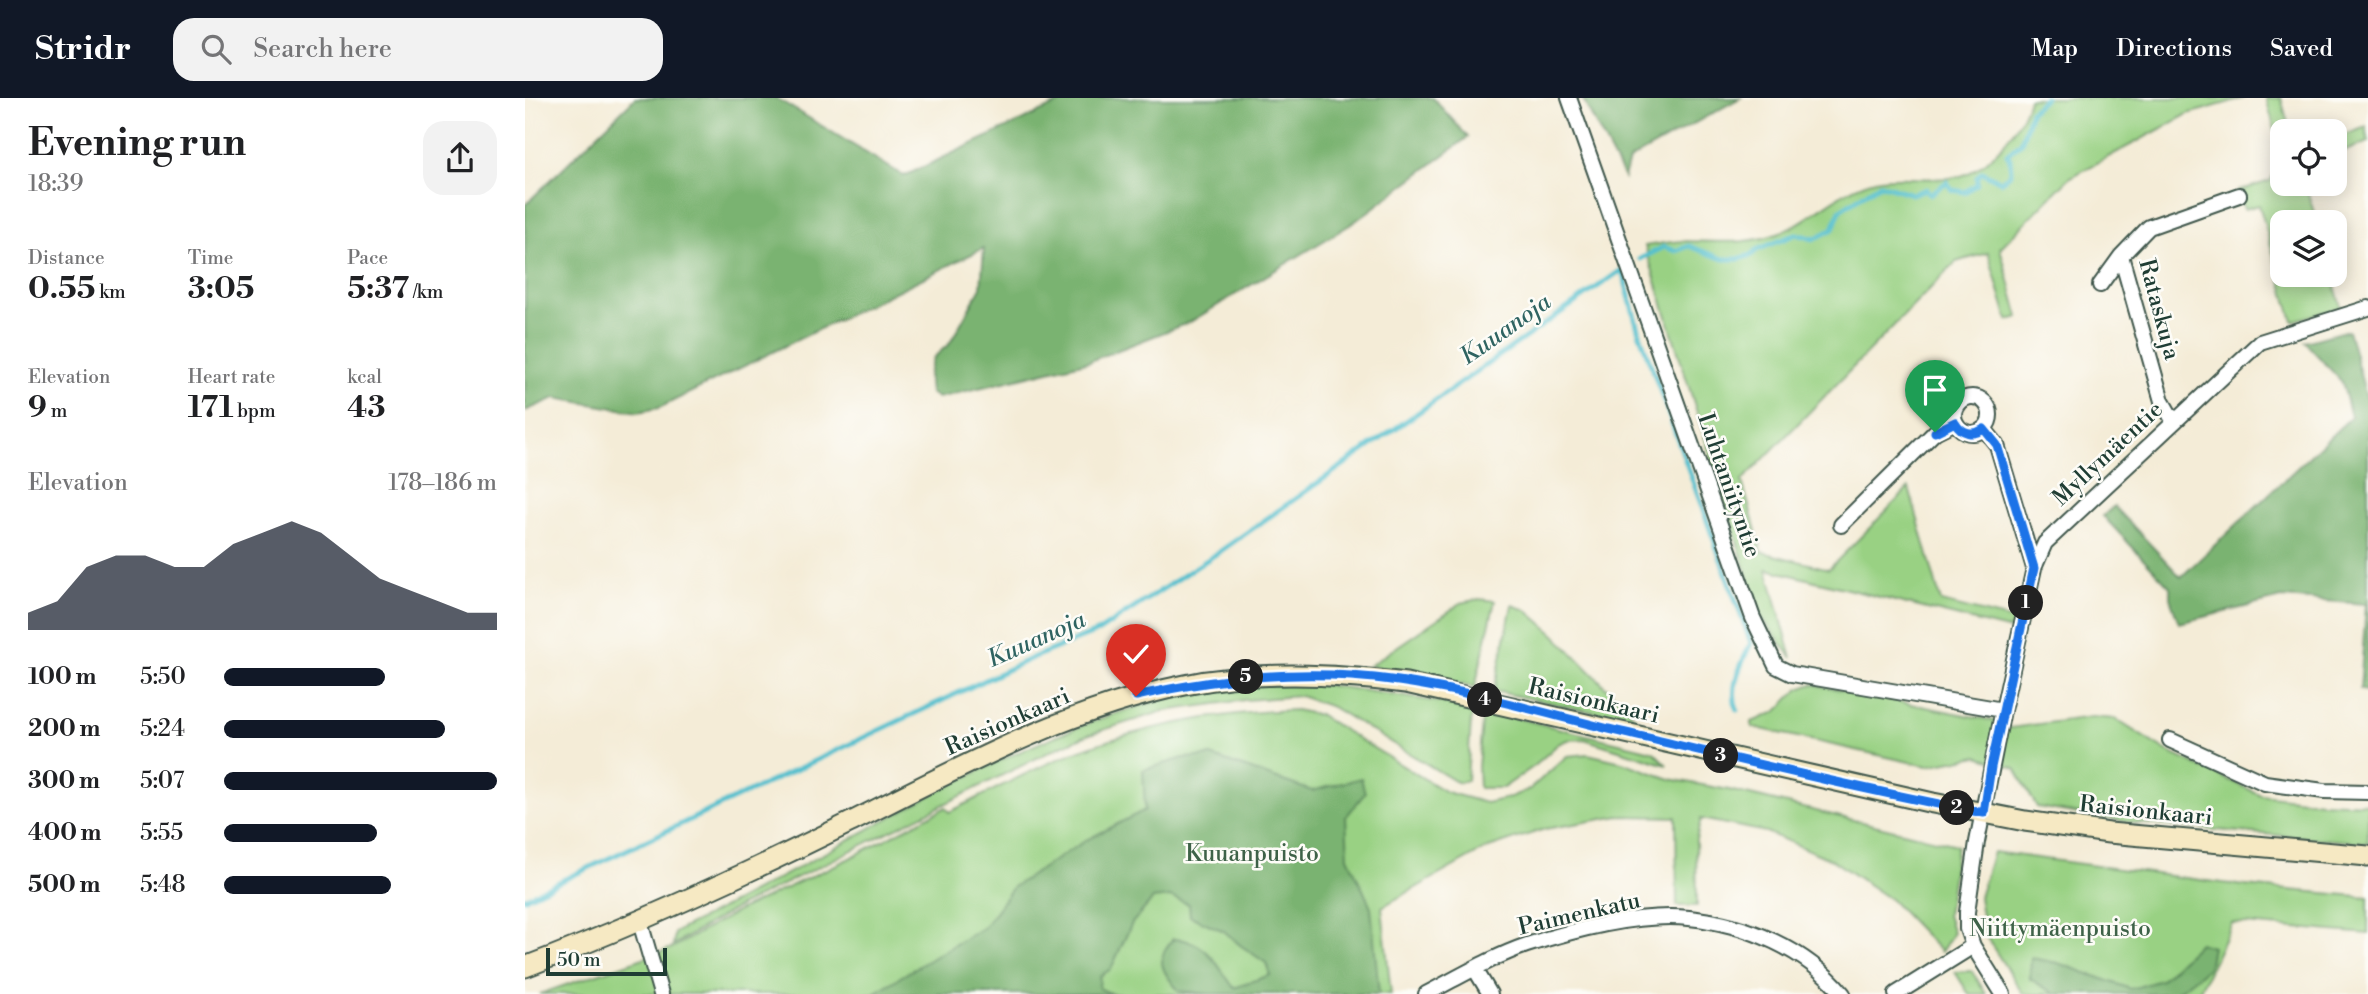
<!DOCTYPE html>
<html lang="en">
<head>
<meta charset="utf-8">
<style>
  :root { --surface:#fff; --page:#f2f2f2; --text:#202124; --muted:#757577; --accent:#111827 }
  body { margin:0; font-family:"Libre Bodoni",serif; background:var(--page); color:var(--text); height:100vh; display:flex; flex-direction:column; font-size:26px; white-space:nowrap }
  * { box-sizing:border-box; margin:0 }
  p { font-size:23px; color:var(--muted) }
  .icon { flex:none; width:38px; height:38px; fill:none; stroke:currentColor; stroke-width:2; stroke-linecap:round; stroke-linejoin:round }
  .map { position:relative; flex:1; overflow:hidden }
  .drawer { display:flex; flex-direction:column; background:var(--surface); width:525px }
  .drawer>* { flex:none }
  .fabs { position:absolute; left:1745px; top:21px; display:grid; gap:14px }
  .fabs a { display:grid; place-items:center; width:77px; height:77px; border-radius:14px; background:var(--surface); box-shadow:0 4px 18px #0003; font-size:35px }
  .scale { position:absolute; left:21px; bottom:18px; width:121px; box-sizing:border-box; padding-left:7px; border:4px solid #1f3d34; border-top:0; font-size:19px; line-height:24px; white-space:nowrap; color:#1f3d34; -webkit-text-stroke:5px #fdfcf7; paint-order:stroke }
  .pin { position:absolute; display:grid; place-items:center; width:60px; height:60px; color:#fff; margin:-72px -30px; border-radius:50% 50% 50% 0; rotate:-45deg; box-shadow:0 0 7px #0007 }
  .pin .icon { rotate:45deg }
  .km { position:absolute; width:35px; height:35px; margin:-18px; border-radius:50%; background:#222; color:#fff; font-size:19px; line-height:35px; text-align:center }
  .round { display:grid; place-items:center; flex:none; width:74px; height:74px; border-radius:21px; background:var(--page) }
  .summary { display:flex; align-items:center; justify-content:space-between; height:119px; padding:0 28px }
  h1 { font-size:38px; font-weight:700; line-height:52px }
  .metrics { display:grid; grid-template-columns:repeat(3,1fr); gap:10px; height:119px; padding:7px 28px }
  .metrics div { display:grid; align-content:center }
  .metrics b { font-size:30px; font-weight:700 }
  .metrics small { font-size:19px; font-weight:400 }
  .metrics p { font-size:19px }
  .chart { height:196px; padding:14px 28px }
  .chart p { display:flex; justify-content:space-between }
  .chart svg { width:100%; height:126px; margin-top:7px; fill:var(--accent); opacity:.7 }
  ul { padding:0 28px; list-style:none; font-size:23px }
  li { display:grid; grid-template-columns:112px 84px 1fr; align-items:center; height:52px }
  li i { height:18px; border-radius:9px; background:var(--accent) }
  header { display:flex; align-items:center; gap:42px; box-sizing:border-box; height:98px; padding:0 35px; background:var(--accent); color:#fff }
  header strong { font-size:33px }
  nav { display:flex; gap:38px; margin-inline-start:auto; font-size:24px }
  .search { width:490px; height:63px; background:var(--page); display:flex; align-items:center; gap:18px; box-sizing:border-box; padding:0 24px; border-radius:21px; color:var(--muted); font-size:26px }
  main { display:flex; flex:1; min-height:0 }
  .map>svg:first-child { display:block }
</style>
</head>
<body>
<header>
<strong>Stridr</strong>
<div class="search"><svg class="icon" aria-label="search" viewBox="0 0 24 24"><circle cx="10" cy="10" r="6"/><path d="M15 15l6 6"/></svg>Search here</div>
<nav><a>Map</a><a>Directions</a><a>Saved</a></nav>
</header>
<main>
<section class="drawer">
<div class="summary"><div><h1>Evening run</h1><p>18:39</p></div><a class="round"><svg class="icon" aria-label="share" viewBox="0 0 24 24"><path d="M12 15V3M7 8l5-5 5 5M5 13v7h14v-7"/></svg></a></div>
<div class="metrics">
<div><p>Distance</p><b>0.55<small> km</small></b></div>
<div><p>Time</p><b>3:05</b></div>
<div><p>Pace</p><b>5:37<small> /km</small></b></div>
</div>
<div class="metrics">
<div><p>Elevation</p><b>9<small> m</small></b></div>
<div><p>Heart rate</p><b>171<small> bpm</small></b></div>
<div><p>kcal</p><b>43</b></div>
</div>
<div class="chart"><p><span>Elevation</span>178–186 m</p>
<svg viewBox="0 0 160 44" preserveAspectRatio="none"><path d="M0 44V38L10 34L20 22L30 18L40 18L50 22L60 22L70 14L80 10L90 6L100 10L110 18L120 26L130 30L140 34L150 38L160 38V44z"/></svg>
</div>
<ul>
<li><b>100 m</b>5:50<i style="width:59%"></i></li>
<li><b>200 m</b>5:24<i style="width:81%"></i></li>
<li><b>300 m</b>5:07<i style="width:100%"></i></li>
<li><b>400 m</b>5:55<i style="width:56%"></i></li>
<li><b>500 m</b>5:48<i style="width:61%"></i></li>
</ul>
</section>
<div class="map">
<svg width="1843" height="896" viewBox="0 0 1843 896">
  <rect width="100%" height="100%" fill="#fdfcf7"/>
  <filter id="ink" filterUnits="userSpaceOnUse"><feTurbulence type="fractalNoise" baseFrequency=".0143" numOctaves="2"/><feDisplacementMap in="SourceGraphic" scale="14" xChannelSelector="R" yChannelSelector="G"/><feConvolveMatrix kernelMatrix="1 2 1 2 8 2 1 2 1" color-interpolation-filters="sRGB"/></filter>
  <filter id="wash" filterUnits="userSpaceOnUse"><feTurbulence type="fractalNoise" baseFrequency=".00686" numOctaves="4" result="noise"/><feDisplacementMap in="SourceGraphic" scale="28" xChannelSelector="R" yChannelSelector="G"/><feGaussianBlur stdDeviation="1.57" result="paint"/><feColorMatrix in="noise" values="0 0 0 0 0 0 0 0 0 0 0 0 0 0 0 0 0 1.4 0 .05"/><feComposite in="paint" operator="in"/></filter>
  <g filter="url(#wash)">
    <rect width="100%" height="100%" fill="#f4ecd7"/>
    <path fill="#99d183" stroke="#5c875c" stroke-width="2" d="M1504 0H1719L1663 16 1544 80 1475 150 1494 219 1483 222 1463 155 1431 164 1217 383 1237 454 1304 471 1384 390 1416 504 1488 522 1486 532 1242 471 1267 560 1235 517 1120 148C1132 146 1145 144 1157 143 1190 143 1225 148 1257 134 1289 120 1316 90 1350 82 1376 76 1405 84 1431 79 1461 74 1498 29 1504 0Z
      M1741 0H1756L1765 33H1757V57Z
      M1841 29 1843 44 1810 57V41Z
      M1757 61V86H1780L1792 124H1757V177H1807L1816 209 1768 223 1734 107 1719 111 1713 93 1745 83Z
      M954 501 970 503 950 589 844 568 936 505Z
      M987 507 1001 512 1029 536 1115 624 969 593Z
      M1287 586 1475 624 1485 630 1567 619 1590 621 1641 653 1736 697 1796 704 1843 706V745L1610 725 1512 709 1490 670 1453 658 1402 668 1227 629V624L1251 614 1274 591Z
      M803 587 947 609 942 682 935 685 930 683 807 609 775 598 720 602 639 613 565 636 534 649 215 808 148 847 150 835 156 831C320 752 476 640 655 597 703 586 755 586 803 587Z
      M771 612 794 617 921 694 961 705 983 700 1005 691 1042 658 1063 656 1097 664 1145 681 1204 692 1432 747 1422 817 1428 835 1416 854 1366 802 1307 762 1241 734 1176 721 1171 741 1172 808H1152L1151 719 1095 718 1020 731 958 752 857 809 866 896H15L147 850 213 813 325 760 421 709 424 714C466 694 512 668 555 652 624 627 697 614 771 612Z
      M958 612 1123 652 1129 654 1142 667 1059 641 1042 642 1033 646 1008 669 978 690H954L953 669Z
      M1468 754 1720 788 1843 799V836L1707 825 1673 896H1498L1460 837 1454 799Z
      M1447 873 1461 896H1444L1430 874Z"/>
    <path fill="#7ab371" stroke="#4c7852" stroke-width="2" d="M110 0H251L379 78 545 0H908L943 39 828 125 665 224 565 263 413 300 405 295 403 276 408 260 425 245 456 189 459 150 134 310 113 314 30 300 0 313V107Z
      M1057 0H1215L1104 62 1099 80Z
      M1823 232 1843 305V593L1835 592 1841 506 1757 500 1654 525 1645 500V489L1578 418 1589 408 1656 479 1826 319 1817 284 1780 244Z
      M686 658 787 693 836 680 840 695 821 719 823 759 846 809 854 896H684L654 893C637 874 629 861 648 841 682 841 691 866 709 890L745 877 741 865 715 847 699 833 665 818 664 806 645 799 628 801 607 825 586 871 575 878 574 890 587 896H347L459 829 488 789 563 741 620 712 618 672 659 660Z
      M1674 845 1687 849 1683 870 1649 896H1530L1505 881 1506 860 1533 865 1606 891 1636 882Z"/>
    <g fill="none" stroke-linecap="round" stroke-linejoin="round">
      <path stroke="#54c0ce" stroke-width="5" d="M1115 161 1139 149 1151 153 1164 148 1198 161H1213L1227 157 1232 152 1271 136 1289 141 1308 131 1315 112 1355 86 1387 96 1401 91 1405 96 1422 84 1427 92 1440 94 1452 86V79L1457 74 1476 84 1486 75 1485 61 1482 56 1496 45 1506 13 1520 0
        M1097 172 1113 231 1226 545C1216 567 1204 588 1212 612
        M0 800 509 559 574 533 697 452 1098 171"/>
    </g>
  </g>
  <g filter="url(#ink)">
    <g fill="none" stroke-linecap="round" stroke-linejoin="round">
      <defs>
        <path id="minor" d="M1044 0 1228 520 1251 568 1267 576 1478 612
          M1575 187 1596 158
          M1429 317a18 18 0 1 1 36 0a18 18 0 1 1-36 0Z
          M1649 324 1637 303 1596 158 1624 129 1714 97
          M1459 331 1472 347 1509 470
          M1316 427 1410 334 1430 324
          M1645 642 1740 685 1799 693 1843 694
          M115 824 136 896
          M950 871 965 896
          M901 896C934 879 967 859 1002 847 1049 832 1115 815 1164 820 1222 826 1281 851 1318 896
          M1371 896 1448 848
          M1478 896 1448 848 1442 831V814L1452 744 1478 612 1509 470 1520 445 1735 244 1843 210"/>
        <path id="secondary" d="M0 869C111 827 217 778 324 725 432 671 541 611 660 587 733 572 808 576 881 585L1408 705 1500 723 1584 735 1843 758"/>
      </defs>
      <use href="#minor" stroke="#3f574c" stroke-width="18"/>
      <use href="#secondary" stroke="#3f574c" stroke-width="23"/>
      <use href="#minor" stroke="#fff" stroke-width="14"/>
      <use href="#secondary" stroke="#f6e9c3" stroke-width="19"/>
    </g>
  </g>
  <g fill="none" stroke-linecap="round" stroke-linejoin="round" filter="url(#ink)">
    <defs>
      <path id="route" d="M611 598C682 582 753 573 826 578 918 584 1012 614 1101 635 1220 663 1339 692 1459 715L1466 669 1509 470 1472 347 1459 331C1448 338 1437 336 1430 324L1410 334"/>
    </defs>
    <use href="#route" stroke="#fff" stroke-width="14"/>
    <use href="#route" stroke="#1a73e8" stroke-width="9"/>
  </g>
  <g text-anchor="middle" stroke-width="5" stroke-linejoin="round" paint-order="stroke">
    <g font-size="23" fill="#1f3d34" stroke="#fdfcf7">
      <text transform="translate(1635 211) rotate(75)" y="8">Rataskuja</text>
      <text transform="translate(1582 355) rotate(-43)" y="8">Myllymäentie</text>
      <text transform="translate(1205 387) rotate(71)" y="8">Luhtaniityntie</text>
      <text transform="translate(1069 602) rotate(13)" y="8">Raisionkaari</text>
      <text transform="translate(482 623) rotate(-24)" y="8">Raisionkaari</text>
      <text transform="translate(1621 712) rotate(6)" y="8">Raisionkaari</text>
      <text transform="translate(1054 815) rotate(-13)" y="8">Paimenkatu</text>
    </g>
    <g font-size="23" fill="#3e6248" stroke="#fdfcf7">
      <text x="727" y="763">Kuuanpuisto</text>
      <text x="1535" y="838">Niittymäenpuisto</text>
    </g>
    <g font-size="24" font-style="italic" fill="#2f6462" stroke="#fdfcf7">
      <text transform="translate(980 231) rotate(-35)" y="8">Kuuanoja</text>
      <text transform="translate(511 541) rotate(-24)" y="8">Kuuanoja</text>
    </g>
  </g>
</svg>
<div class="fabs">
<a><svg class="icon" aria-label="locate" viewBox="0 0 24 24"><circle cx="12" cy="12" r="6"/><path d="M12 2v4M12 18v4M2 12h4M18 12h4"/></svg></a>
<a><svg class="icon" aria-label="layers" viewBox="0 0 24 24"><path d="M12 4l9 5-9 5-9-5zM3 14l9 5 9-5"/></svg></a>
</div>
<div class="scale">50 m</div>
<div class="pin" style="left:1410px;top:334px;background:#1e9e55"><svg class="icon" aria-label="arrive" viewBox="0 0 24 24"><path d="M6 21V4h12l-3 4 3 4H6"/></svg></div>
<div class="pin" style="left:611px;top:598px;background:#d93025"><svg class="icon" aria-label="check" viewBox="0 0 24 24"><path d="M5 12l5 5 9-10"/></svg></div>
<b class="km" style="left:1501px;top:505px">1</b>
<b class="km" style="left:1432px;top:710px">2</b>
<b class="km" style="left:1196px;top:658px">3</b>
<b class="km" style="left:960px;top:602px">4</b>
<b class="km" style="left:721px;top:579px">5</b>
</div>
</main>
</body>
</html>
